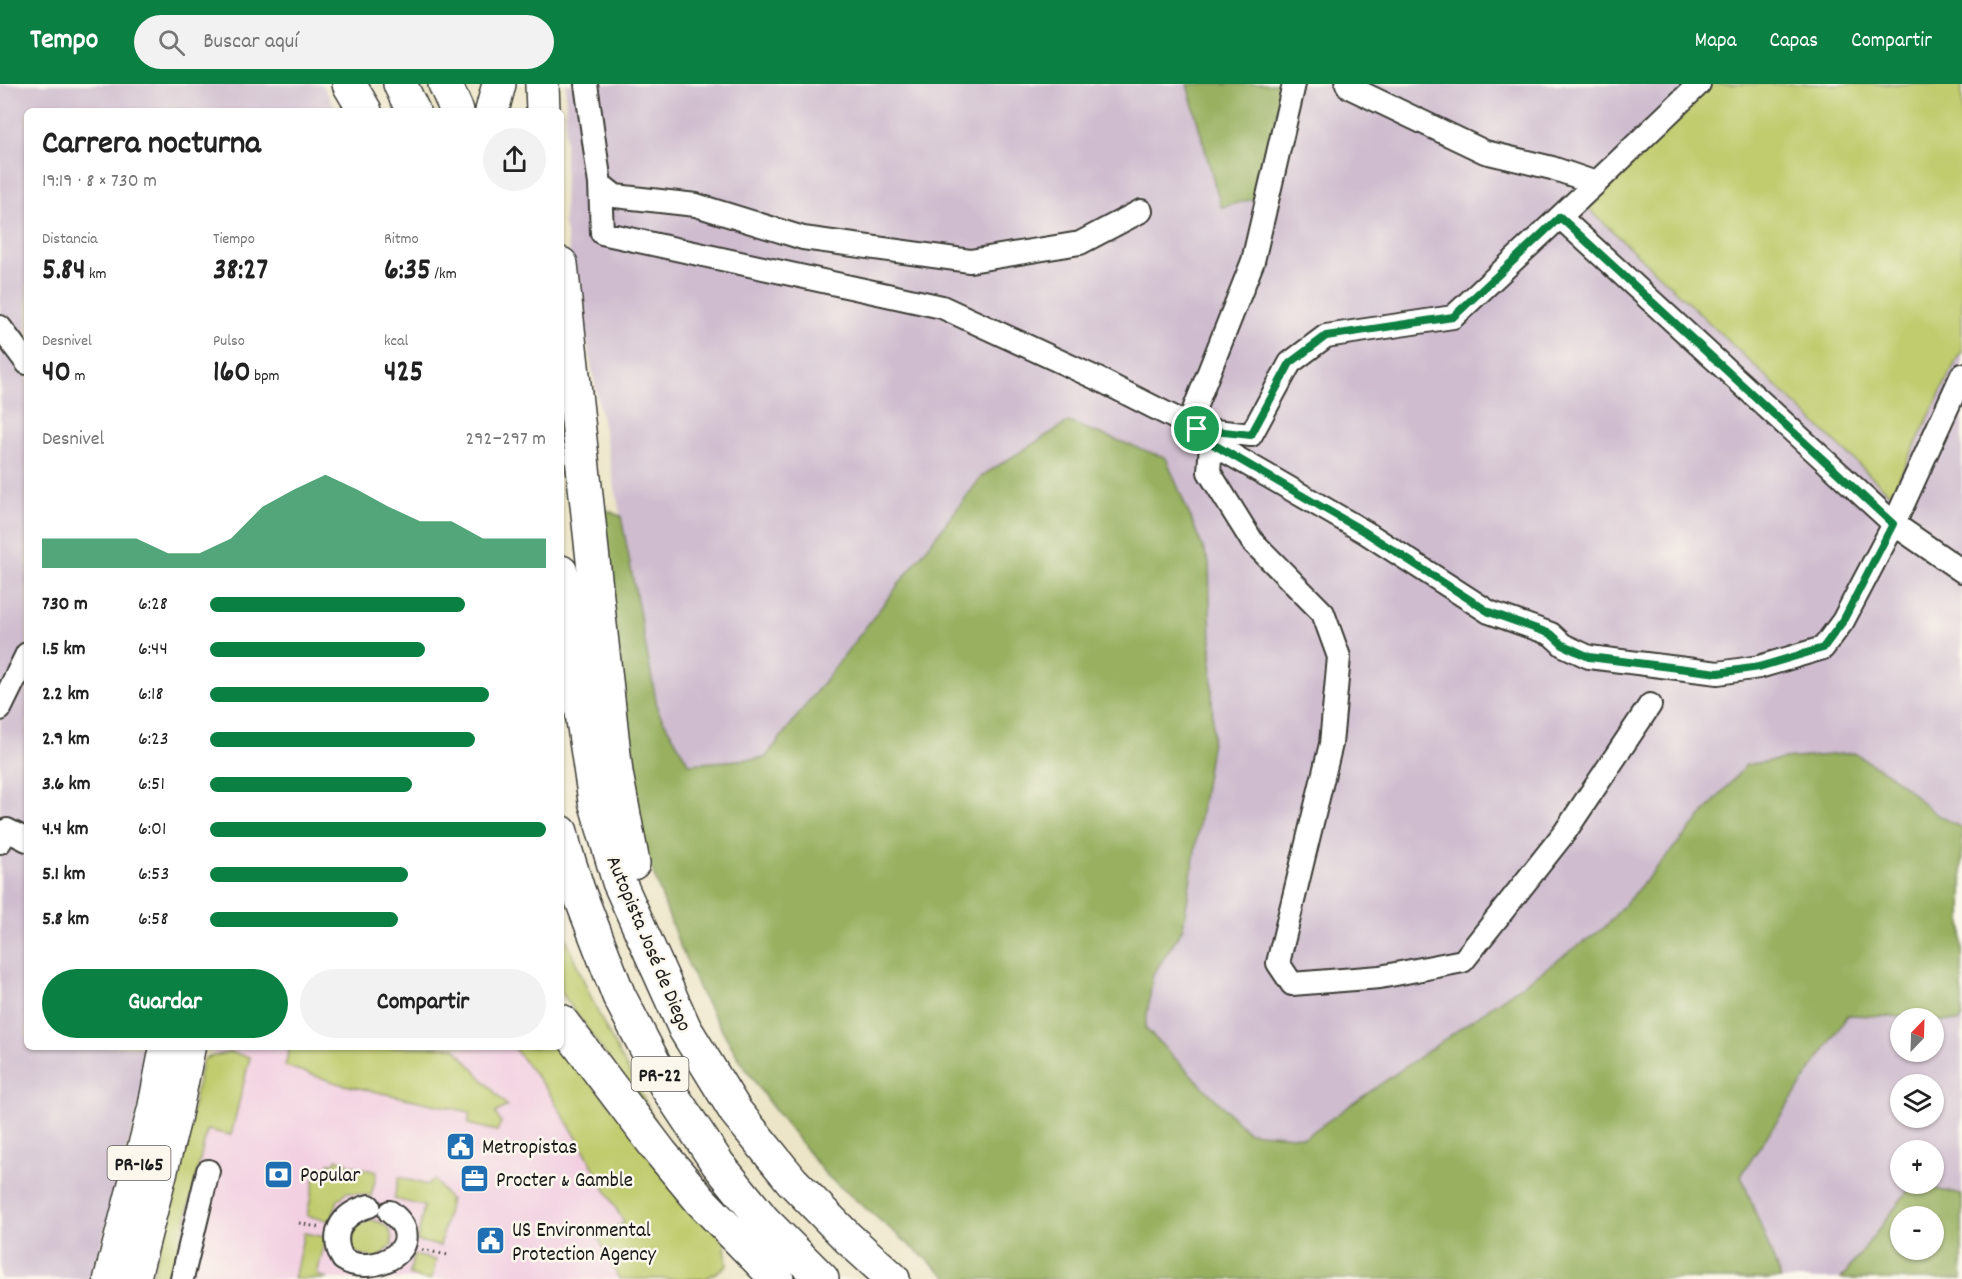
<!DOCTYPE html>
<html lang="es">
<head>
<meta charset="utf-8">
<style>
  :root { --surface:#fff; --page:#f2f2f2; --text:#222; --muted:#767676; --accent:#0b8043 }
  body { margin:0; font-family:Dekko,sans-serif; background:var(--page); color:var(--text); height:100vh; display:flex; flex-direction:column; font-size:22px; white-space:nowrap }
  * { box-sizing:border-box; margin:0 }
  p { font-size:20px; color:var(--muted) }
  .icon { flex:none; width:33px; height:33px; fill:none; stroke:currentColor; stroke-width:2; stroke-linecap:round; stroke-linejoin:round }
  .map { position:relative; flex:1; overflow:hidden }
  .panel { position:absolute; left:24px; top:24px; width:540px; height:942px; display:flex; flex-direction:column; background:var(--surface); border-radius:9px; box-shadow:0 2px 4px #0004 }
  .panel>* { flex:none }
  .needle { width:39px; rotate:23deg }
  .tools { position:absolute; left:1890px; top:924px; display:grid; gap:12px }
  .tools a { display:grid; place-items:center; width:54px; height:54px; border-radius:50%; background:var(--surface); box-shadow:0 2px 4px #0004; font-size:30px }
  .pin { position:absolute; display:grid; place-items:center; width:51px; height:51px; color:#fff; margin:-26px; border:3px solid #fff; border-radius:50%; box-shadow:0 2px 6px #0007 }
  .round { display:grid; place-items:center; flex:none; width:63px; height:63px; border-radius:32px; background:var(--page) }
  .overview { display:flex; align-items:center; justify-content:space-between; height:102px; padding:0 18px }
  h1 { font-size:33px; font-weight:800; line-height:45px }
  .metrics { display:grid; grid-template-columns:repeat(3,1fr); gap:9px; height:102px; padding:6px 18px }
  .metrics div { display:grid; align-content:center }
  .metrics b { font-size:30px; font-weight:800 }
  .metrics small { font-size:16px; font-weight:400 }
  .metrics p { font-size:16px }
  .chart { height:168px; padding:12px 18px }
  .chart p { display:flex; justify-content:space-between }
  .chart svg { width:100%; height:108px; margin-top:6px; fill:var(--accent); opacity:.7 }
  .primary-button { display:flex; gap:12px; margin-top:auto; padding:12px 18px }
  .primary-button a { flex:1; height:69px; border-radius:36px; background:var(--accent); color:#fff; font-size:24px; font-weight:800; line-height:69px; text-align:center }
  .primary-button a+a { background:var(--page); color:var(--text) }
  ul { padding:0 18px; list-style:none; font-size:20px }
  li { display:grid; grid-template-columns:96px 72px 1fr; align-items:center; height:45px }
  li i { height:15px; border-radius:8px; background:var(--accent) }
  header { display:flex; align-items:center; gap:36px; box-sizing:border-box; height:84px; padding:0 30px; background:var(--accent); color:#fff }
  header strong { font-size:28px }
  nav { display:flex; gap:33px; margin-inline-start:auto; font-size:21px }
  .search { width:420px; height:54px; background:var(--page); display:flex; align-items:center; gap:15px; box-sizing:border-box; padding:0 21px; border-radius:33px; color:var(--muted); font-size:22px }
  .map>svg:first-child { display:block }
</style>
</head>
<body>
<header>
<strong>Tempo</strong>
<div class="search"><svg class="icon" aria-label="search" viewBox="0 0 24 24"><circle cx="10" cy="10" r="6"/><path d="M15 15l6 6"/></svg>Buscar aquí</div>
<nav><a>Mapa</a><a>Capas</a><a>Compartir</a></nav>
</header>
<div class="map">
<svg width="1962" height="1195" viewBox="0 0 1962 1195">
  <rect width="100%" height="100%" fill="#fbf7ec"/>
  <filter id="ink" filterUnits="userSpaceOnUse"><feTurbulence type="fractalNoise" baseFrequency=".0167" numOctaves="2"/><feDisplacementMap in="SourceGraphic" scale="12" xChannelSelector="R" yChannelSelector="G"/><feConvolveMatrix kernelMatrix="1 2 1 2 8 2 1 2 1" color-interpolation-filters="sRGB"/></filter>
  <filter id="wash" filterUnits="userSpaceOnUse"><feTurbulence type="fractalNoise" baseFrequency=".008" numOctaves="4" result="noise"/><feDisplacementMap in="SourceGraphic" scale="24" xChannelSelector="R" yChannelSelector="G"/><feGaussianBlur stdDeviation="1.35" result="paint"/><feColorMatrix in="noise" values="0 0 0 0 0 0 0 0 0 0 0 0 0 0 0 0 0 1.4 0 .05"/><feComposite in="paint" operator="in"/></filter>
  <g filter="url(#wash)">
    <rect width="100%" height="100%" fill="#ece5c7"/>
    <path fill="#f2cfe1" d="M215 963H541L704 1195H162Z"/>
    <path fill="#cfbdcf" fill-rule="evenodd" d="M0 0H322L337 27H27V963H152L140 1019 92 1195H0Z
      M566 0H1962V744L1936 730 1895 694 1854 669 1784 675 1746 681 1605 843 1305 1053 1248 1048 1145 944 1153 891 1183 844 983 391 765 674 689 680 658 627 564 139Z
      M1848 931 1904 934H1900V968H1934V936L1958 938 1962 933V1111L1915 1100H1934V1066H1900V1100H1913L1841 1195H1781L1741 1091ZM1900 1000H1934V1034H1900Z"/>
    <path fill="#c0cc6e" stroke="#6e7445" stroke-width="1.5" d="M1709 0H1962V269L1959 271 1891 411 1586 122Z
      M561 841C576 880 592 919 612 956 626 984 643 1010 655 1039L561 908Z
      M290 963H454L507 1022 495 1029 501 1038 497 1047 468 1040 470 1028 340 1000 285 982Z
      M513 963H561L724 1153 727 1182 705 1195H619L597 1151 624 1139 580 1059 548 1007Z
      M230 968 250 973 231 1051 207 1046 172 1195H152L184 1065 202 978 206 974Z
      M336 1075 347 1078V1080L377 1088 371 1112 347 1108 338 1116 331 1137 307 1132 316 1087 321 1083H328L329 1079H335Z
      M399 1093 427 1101 434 1095 450 1116 440 1162 417 1157 424 1122 394 1115Z
      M371 1136C386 1138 393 1146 392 1161L377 1176 355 1168C347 1152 354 1140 371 1136Z
      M304 1149 326 1153 317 1191 328 1195H294Z
      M414 1171 436 1176 432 1195H422L409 1191Z"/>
    <path fill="#98b061" stroke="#5a663e" stroke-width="1.5" fill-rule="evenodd" d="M1187 0H1283L1258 114 1221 123Z
      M1068 338 1166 374 1209 479 1213 650 1183 844 1153 891 1145 944 1248 1048 1305 1053 1605 843 1746 681 1784 675 1854 669 1895 694 1936 730 1962 744V933L1958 938 1934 936V934L1848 931 1741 1091 1781 1195H950L826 1091 767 1016 738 973 701 910 677 855 632 730 604 425 621 432 658 627 689 680 765 674 983 391Z
      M1913 1100 1962 1111V1195H1841ZM1900 1132H1934V1166H1900Z"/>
  </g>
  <g filter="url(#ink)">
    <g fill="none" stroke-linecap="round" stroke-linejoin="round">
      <defs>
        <path id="minor" d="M586 0 600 100 602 149 942 223 1098 295 1197 345 1251 351 1290 279 1326 252 1453 233 1596 99 1699 0
          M1347 0 1349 3 1485 68 1552 84 1596 99
          M600 100 615 112 696 121 803 154 970 177 1080 159 1141 127
          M1560 133 1894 440 1962 487
          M0 243 27 279
          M1188 341 1253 177 1294 0
          M1197 345 1211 359 1209 388 1252 457 1323 529 1339 573 1331 660 1278 879 1292 900 1380 893 1463 877 1565 748 1650 621
          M1211 359 1365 448 1489 528 1551 550 1563 561 1589 573 1718 589 1759 583 1823 564 1843 537 1894 440 1962 291
          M0 625 27 570
          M0 758 7 746 27 756
          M369 1122C355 1126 342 1133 338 1148 336 1157 338 1167 343 1175 372 1195 435 1162 390 1128
          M182 1195 208 1087"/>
        <path id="major" d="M109 1195 153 1024 165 963
          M135 1195 176 1033 190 963"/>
        <path id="highway" d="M349 0 365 27
          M400 0 413 27
          M445 0 457 27
          M542 0 543 27
          M492 27 499 0
          M561 180 616 689 633 779
          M561 488 595 717 619 798 685 945 736 1028 792 1097 848 1154 893 1195
          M561 748 565 765 578 806 619 912 666 1002 718 1080 764 1137 822 1195
          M561 937 661 1069 701 1117 777 1195"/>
      </defs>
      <use href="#minor" stroke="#3b3a36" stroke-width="26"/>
      <use href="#major" stroke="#3b3a36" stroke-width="33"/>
      <use href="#highway" stroke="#3b3a36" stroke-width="36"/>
      <path stroke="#3b3a36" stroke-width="3" stroke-dasharray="1.5 4.5" stroke-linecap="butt" d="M299 1139 321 1144
        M422 1166 448 1171"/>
      <use href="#minor" stroke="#fff" stroke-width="22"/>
      <use href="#major" stroke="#fff" stroke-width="30"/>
      <use href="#highway" stroke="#fff" stroke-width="33"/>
    </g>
  </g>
  <g fill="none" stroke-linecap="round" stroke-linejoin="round" filter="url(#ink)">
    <defs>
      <path id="route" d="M1560 133 1893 440 1843 537 1823 564 1759 583 1718 589 1589 573 1563 561 1551 550 1489 528 1365 448 1211 359 1197 345 1251 351 1290 279 1326 252 1453 233Z"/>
    </defs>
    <use href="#route" stroke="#fff" stroke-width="12"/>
    <use href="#route" stroke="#0b8043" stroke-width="8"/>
  </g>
  <defs>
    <symbol id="civic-square" viewBox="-11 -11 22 22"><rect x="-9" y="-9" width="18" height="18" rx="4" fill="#1f6fb2" stroke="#fbf7ec"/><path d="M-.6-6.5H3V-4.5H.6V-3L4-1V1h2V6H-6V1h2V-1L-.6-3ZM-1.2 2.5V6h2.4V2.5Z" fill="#fff"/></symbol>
    <symbol id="bank-square" viewBox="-11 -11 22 22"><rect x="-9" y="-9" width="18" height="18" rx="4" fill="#1f6fb2" stroke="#fbf7ec"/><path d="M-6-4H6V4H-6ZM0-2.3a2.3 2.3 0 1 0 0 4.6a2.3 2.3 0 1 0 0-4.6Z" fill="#fff"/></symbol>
    <symbol id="office-square" viewBox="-11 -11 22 22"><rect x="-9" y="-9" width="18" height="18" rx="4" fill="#1f6fb2" stroke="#fbf7ec"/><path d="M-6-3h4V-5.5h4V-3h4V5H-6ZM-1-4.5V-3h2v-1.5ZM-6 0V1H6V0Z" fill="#fff"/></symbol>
  </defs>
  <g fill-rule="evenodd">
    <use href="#civic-square" x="444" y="1046" width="33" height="33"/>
    <use href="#bank-square" x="262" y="1074" width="33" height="33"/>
    <use href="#office-square" x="458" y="1078" width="33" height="33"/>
    <use href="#civic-square" x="474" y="1140" width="33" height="33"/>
  </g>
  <g text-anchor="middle" stroke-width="5" stroke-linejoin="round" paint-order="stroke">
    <g fill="#fbf7ec" stroke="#5f5e5a" stroke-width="1.5">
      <rect x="631.5" y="973" width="57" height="34" rx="4.5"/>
      <rect x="107.5" y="1062" width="63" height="34" rx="4.5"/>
    </g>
    <g font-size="20" font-weight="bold" fill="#1c1c1c">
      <text x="660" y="997">PR-22</text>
      <text x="139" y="1086">PR-165</text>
    </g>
    <g font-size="21" fill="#1c1c1c" stroke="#fbf7ec">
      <text transform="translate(650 859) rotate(67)" y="7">Autopista José de Diego</text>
    </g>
    <g font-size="21" fill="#1c1c1c" stroke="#fbf7ec" text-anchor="start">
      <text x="482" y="1069">Metropistas</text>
      <text x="300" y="1097">Popular</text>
      <text x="496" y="1102">Procter &amp; Gamble</text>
      <text x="512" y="1152">US Environmental<tspan x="512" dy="24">Protection Agency</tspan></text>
    </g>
  </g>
</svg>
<div class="tools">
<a><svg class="needle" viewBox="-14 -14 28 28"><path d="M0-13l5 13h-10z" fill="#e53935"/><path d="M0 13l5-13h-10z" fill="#767676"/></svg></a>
<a><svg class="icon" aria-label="layers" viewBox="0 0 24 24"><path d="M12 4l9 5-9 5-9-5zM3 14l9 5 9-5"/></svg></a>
<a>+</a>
<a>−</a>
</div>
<div class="pin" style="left:1197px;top:345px;background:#1e9e55"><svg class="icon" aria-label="arrive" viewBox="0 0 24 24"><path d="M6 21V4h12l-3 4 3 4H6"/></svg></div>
<section class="panel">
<div class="overview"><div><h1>Carrera nocturna</h1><p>19:19 · 8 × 730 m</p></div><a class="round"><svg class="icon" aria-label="share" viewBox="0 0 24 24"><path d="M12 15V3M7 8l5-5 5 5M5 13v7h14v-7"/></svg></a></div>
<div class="metrics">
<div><p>Distancia</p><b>5.84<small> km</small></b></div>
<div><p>Tiempo</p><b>38:27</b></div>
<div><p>Ritmo</p><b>6:35<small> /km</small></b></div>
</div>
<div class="metrics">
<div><p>Desnivel</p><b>40<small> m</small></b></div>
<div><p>Pulso</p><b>160<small> bpm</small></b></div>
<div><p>kcal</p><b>425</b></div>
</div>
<div class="chart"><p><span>Desnivel</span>292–297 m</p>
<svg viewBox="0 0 160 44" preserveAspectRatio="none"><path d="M0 44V32L10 32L20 32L30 32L40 38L50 38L60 32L70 19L80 12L90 6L100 12L110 19L120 25L130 25L140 32L150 32L160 32V44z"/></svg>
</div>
<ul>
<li><b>730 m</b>6:28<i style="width:76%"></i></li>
<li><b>1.5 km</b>6:44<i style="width:64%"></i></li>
<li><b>2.2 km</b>6:18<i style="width:83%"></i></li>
<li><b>2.9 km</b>6:23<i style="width:79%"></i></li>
<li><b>3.6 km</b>6:51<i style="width:60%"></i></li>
<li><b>4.4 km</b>6:01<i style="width:100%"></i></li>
<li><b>5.1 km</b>6:53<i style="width:59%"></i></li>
<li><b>5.8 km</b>6:58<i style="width:56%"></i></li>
</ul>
<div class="primary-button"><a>Guardar</a><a>Compartir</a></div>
</section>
</div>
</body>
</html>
